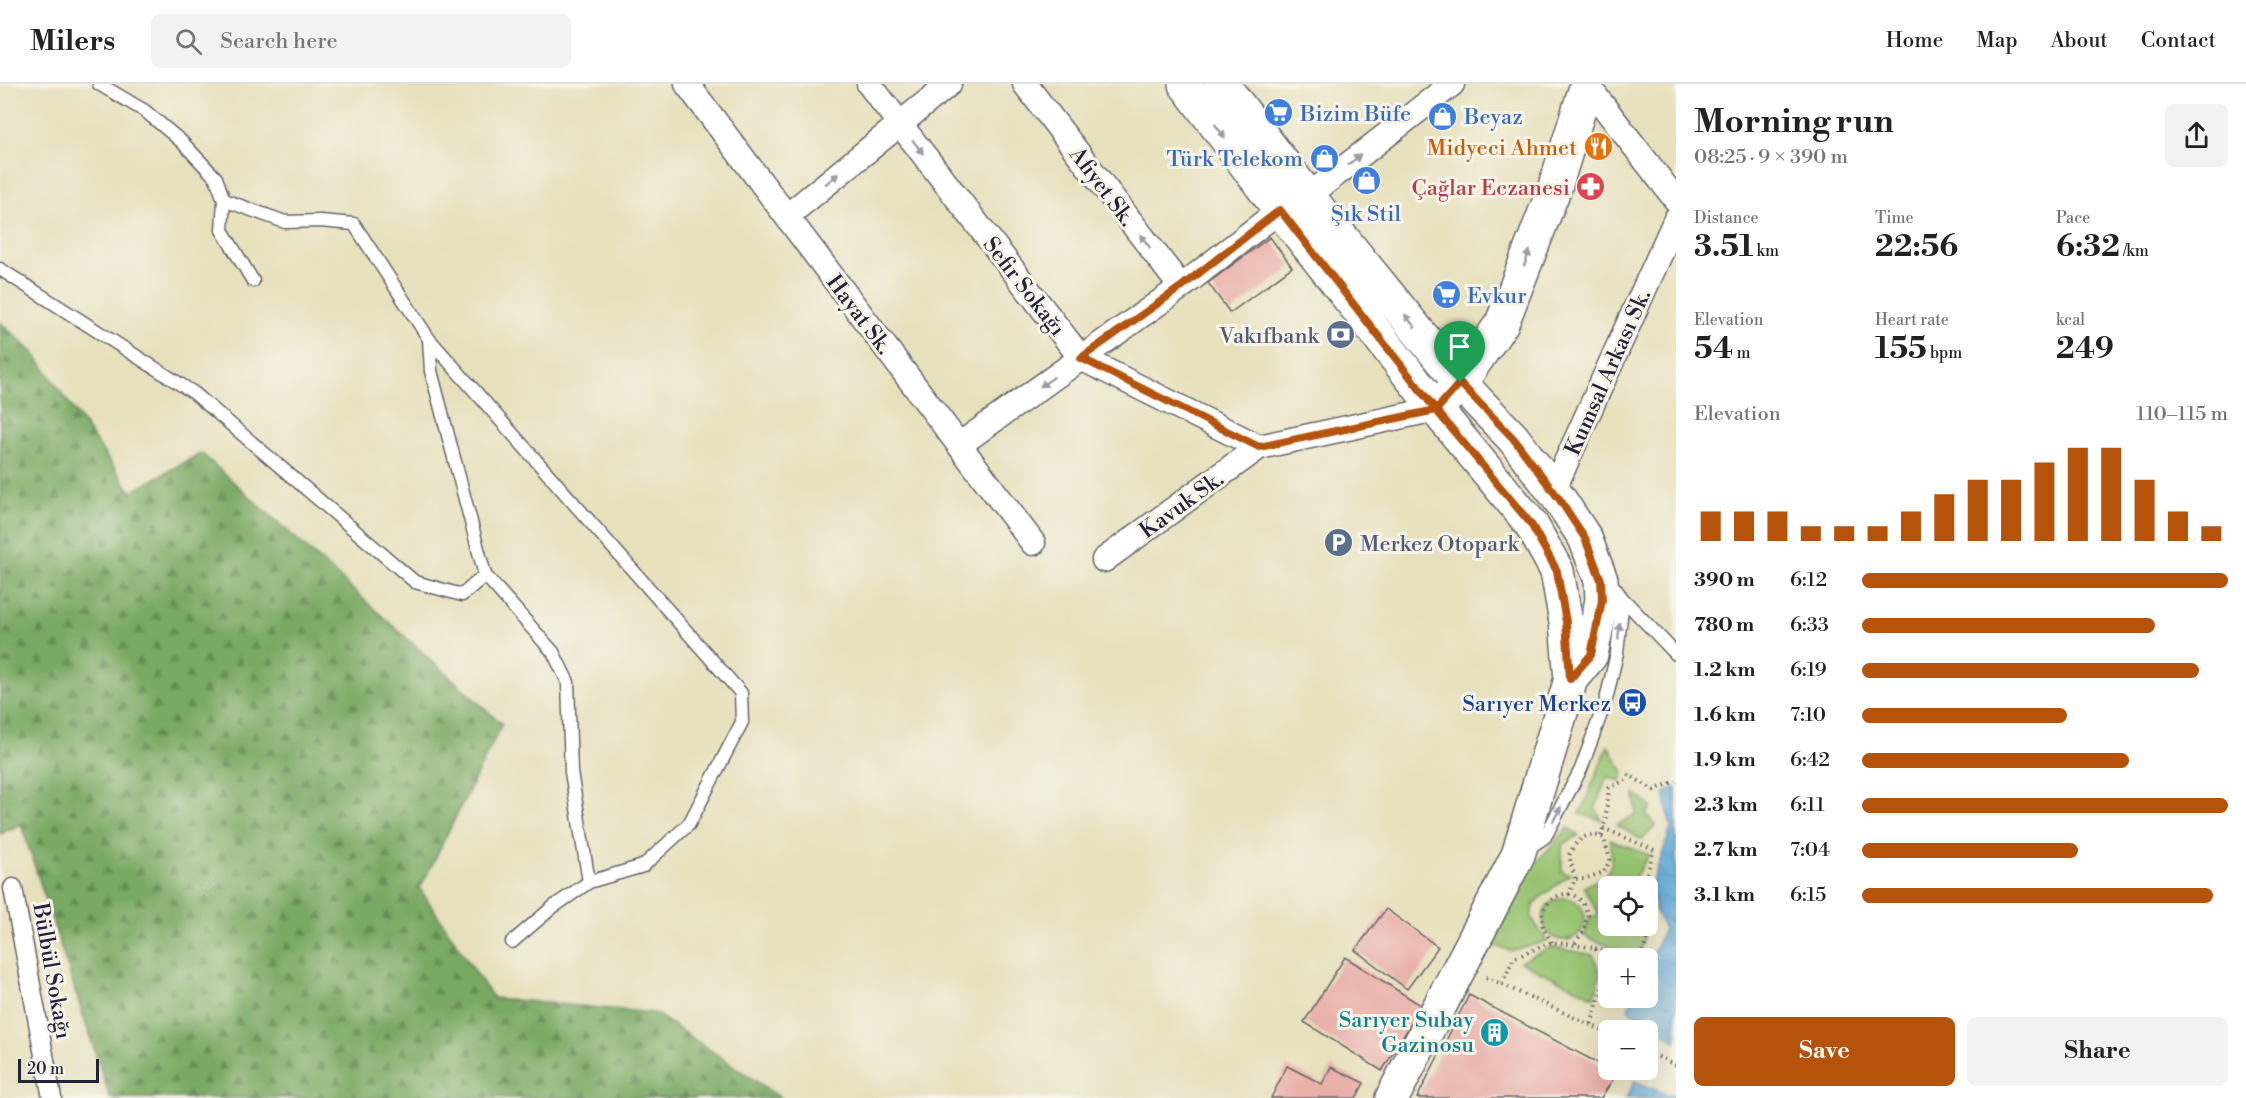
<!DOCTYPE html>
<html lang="en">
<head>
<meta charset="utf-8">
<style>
  :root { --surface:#fff; --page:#f2f2f2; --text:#222; --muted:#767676; --line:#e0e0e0; --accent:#b45309 }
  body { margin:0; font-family:"Libre Bodoni",serif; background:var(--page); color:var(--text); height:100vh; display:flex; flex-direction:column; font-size:22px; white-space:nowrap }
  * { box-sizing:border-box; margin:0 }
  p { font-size:20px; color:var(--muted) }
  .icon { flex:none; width:33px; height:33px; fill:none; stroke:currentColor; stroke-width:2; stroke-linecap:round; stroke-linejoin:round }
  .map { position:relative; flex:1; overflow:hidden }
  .panel { display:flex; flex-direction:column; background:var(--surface); width:570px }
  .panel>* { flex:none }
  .buttons { position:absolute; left:1598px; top:792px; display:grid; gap:12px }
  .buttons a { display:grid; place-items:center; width:60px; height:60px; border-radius:9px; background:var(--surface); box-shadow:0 6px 24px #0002; font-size:30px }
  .scale { position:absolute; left:18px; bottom:15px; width:81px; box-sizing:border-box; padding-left:6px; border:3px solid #22223b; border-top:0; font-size:16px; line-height:21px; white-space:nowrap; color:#22223b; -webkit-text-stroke:4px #f7f3e8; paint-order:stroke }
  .pin { position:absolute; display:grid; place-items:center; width:51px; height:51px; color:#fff; margin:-62px -26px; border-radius:50% 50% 50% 0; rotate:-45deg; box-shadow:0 0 6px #0007 }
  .pin .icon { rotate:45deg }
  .round { display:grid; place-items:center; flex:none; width:63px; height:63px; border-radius:9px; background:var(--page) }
  .headline { display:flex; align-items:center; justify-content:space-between; height:102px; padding:0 18px }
  h1 { font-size:33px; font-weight:700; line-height:45px }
  .stats { display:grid; grid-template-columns:repeat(3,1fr); gap:9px; height:102px; padding:6px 18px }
  .stats div { display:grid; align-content:center }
  .stats b { font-size:30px; font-weight:700 }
  .stats small { font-size:16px; font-weight:400 }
  .stats p { font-size:16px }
  .chart { height:168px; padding:12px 18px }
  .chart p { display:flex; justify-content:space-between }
  .chart svg { width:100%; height:108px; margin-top:6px; stroke:var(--accent); stroke-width:6 }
  .cta { display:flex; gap:12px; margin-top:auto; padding:12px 18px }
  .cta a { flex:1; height:69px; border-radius:9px; background:var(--accent); color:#fff; font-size:24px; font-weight:700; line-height:69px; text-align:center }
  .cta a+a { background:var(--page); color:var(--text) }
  ul { padding:0 18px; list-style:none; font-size:20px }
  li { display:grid; grid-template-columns:96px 72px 1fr; align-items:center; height:45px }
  li i { height:15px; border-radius:8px; background:var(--accent) }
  header { display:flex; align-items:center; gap:36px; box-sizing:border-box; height:84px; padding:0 30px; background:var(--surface); border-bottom:2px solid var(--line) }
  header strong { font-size:28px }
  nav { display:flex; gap:33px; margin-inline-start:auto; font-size:21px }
  .search { width:420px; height:54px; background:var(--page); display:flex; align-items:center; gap:15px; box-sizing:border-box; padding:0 21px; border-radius:9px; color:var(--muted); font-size:22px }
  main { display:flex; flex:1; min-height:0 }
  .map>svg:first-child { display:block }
</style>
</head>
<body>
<header>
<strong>Milers</strong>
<div class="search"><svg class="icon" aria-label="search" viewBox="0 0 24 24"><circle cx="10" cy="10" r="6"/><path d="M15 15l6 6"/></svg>Search here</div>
<nav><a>Home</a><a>Map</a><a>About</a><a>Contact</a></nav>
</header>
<main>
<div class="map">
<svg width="1676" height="1014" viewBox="0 0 1676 1014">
  <defs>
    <pattern id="forest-firs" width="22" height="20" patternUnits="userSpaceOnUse" patternTransform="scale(1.5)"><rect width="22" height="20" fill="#79a962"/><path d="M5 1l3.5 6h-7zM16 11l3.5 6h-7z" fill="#638952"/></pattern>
    <pattern id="water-ripples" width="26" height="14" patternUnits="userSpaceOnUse" patternTransform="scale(1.5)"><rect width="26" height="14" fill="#60a8d7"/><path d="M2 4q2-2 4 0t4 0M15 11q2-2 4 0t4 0" fill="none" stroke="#4f88b0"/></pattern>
  </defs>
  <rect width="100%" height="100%" fill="#f7f3e8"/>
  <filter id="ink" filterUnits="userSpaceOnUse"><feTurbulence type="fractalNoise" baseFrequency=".0167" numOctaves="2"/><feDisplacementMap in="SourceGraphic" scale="12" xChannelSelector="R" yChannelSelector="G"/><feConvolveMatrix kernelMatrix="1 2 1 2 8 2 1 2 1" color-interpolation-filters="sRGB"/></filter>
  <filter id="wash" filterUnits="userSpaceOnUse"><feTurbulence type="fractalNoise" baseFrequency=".008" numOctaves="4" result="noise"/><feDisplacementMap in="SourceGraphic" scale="24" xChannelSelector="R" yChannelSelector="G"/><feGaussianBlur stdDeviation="1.35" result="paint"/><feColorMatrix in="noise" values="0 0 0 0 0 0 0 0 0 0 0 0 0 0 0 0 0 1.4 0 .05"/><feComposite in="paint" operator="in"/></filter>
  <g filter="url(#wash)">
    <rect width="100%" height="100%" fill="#e6e0bc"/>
    <path fill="url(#forest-firs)" stroke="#4e664e" stroke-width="1.5" d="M0 238 34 269 131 408 201 369 502 640 420 805 493 914 655 929 781 1014H110L21 740 0 750Z"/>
    <path fill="#97c370" stroke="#5c7256" stroke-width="1.5" d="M1608 662 1624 688 1621 697 1607 693 1595 725 1602 736 1580 730Z
      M1635 710 1652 723 1646 731 1656 741 1642 756 1617 741 1636 730Z
      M1568 744 1579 751 1562 761V788L1570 790 1534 819 1531 833 1547 857 1512 867 1495 862 1487 844 1516 800Z
      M1610 756 1649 771 1633 797 1634 802H1608V842H1640L1644 856 1636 873 1584 852 1590 833 1599 831 1584 803C1611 789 1614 788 1610 756Z
      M1543 835a21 21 0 1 1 42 0a21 21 0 1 1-42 0Z
      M1551 863 1593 871 1600 889 1595 913 1520 878Z"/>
    <path fill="url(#water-ripples)" stroke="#416589" stroke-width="1.5" d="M1676 703V957L1628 925 1633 914H1647V883L1664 845 1655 826 1652 800 1671 744 1664 709Z
      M1635 997 1676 1014H1626Z"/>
    <g id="blocks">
      <path fill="#e9b0a9" d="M1270 153 1292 183 1230 229 1208 199Z
        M1386 825 1438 863 1407 905 1355 866Z
        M1345 873 1422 922 1382 987 1304 938Z
        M1469 911 1617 989 1601 1014H1417Z
        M1287 982 1322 1000 1331 983 1364 999 1356 1014H1271Z"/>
    </g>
  </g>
  <g filter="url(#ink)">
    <use href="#blocks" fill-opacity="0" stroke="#676468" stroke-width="1.5"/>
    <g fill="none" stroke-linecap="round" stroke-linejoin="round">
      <defs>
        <path id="service" d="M99 0 145 27 182 58 216 94 224 116 222 146 253 197
          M224 116 285 138 320 137 354 140 429 255 741 609 742 638 689 740 643 782 589 798 553 823 512 858
          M0 185 194 309 415 498 462 511 485 491
          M429 255 431 287 485 491 553 568 568 598 571 688 589 798
          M1623 515 1676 570
          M1527 765 1545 753 1581 685 1606 616 1617 569 1623 515 1614 503 1607 500"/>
        <path id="pedestrian" d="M13 804 52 1014"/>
        <path id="minor" d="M687 0 1033 459
          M869 0 1081 274 1259 363 1436 325
          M1025 0 1181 203
          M1587 1 1676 116
          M1308 112 1452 0
          M787 132 949 0
          M959 361 1181 203 1280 126
          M1553 407 1676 135
          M1104 476 1259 363"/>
        <path id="secondary" d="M1436 325 1460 299 1502 239 1555 103 1587 0"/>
        <path id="primary" d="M1185 0 1280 126 1436 325 1531 440 1557 487 1566 538 1571 595 1518 771 1392 1014
          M1222 0 1308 112 1460 299 1513 354 1560 416 1585 454 1601 496 1602 516 1591 571 1571 595"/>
      </defs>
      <use href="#service" stroke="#676468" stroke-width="15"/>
      <use href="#pedestrian" stroke="#676468" stroke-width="21"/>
      <use href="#minor" stroke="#676468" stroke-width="27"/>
      <use href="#secondary" stroke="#676468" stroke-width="36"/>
      <use href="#primary" stroke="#676468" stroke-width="36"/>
      <path stroke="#676468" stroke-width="4" stroke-dasharray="1.5 4.5" stroke-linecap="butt" d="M1603 744 1654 766 1643 802
        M1601 752 1605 739 1609 704 1626 696 1629 691 1654 706 1676 697
        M1569 811 1575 795 1569 771C1576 756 1587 746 1604 754L1610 776 1604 788 1584 795H1575
        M1552 858C1548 852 1542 845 1542 837 1540 819 1563 802 1578 814 1583 818 1586 826 1588 831L1582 849 1575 860
        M1595 864 1622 874
        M1641 874 1650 845 1647 830
        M1486 893 1608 949
        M1502 899 1514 874 1552 858 1595 864 1607 887 1591 941
        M1647 968 1676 981"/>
      <use href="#service" stroke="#fff" stroke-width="12"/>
      <use href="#pedestrian" stroke="#fff" stroke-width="18"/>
      <use href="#minor" stroke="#fff" stroke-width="24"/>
      <use href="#secondary" stroke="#fff" stroke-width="33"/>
      <use href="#primary" stroke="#fff" stroke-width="33"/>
    </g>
    <defs><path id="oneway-solid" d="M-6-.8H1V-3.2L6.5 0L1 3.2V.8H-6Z" transform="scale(1.5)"/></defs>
    <g fill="#9c9ca7">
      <use href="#oneway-solid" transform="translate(1220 47) rotate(53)"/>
      <use href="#oneway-solid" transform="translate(918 63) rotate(52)"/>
      <use href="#oneway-solid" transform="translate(1354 76) rotate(-38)"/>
      <use href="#oneway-solid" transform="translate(832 95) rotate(-39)"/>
      <use href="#oneway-solid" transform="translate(1145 157) rotate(-127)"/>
      <use href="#oneway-solid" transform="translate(1527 174) rotate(-69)"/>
      <use href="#oneway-solid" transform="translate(1410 237) rotate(-129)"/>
      <use href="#oneway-solid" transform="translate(1047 298) rotate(145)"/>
      <use href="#oneway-solid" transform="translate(1619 547) rotate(-84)"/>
      <use href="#oneway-solid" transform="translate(1557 730) rotate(-62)"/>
    </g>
  </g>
  <g fill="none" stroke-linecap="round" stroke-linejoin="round" filter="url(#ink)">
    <defs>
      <path id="route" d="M1460 299 1436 326 1259 363 1081 274 1181 203 1280 126 1436 326 1531 440 1557 487 1566 538 1570 595 1591 571 1602 516 1601 496 1585 454 1560 416 1513 354 1460 299"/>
    </defs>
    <use href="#route" stroke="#fff" stroke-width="12"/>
    <use href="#route" stroke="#b45309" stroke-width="8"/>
  </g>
  <defs>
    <symbol id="supermarket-disc" viewBox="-11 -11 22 22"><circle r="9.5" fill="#3f7fe0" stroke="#f7f3e8"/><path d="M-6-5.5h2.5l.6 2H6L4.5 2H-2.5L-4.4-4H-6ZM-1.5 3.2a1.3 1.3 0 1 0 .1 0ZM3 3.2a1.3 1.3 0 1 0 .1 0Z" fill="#fff"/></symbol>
    <symbol id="shop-disc" viewBox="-11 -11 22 22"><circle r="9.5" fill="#3f7fe0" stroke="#f7f3e8"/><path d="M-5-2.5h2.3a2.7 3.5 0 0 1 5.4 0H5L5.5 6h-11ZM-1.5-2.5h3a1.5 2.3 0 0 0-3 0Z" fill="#fff"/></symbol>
    <symbol id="restaurant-disc" viewBox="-11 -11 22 22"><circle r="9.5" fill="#e8710a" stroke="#f7f3e8"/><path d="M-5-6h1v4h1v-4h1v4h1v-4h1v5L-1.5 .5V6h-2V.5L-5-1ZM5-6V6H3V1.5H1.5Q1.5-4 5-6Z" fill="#fff"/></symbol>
    <symbol id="pharmacy-disc" viewBox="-11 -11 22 22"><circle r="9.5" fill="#e0444e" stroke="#f7f3e8"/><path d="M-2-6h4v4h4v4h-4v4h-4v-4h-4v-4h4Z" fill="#fff"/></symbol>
    <symbol id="bank-disc" viewBox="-11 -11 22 22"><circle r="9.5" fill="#5c6f8a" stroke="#f7f3e8"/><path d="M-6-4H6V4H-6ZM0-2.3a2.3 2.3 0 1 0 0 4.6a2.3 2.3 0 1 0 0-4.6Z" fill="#fff"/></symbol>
    <symbol id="parking-disc" viewBox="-11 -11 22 22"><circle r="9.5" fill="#5c6f8a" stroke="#f7f3e8"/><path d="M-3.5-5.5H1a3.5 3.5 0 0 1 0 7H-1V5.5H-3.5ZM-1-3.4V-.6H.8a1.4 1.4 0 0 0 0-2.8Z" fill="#fff"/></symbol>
    <symbol id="bus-disc" viewBox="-11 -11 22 22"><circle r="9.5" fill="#1a4fb4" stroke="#f7f3e8"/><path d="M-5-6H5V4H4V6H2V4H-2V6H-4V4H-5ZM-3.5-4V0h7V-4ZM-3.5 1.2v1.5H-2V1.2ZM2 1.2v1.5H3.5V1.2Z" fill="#fff"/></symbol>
    <symbol id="building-disc" viewBox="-11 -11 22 22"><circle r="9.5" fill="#0f9aa8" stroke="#f7f3e8"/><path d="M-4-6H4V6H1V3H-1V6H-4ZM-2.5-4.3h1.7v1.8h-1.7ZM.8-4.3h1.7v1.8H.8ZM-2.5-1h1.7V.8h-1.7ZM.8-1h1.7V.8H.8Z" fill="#fff"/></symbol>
  </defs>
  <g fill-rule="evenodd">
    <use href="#supermarket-disc" x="1262" y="12" width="33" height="33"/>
    <use href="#shop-disc" x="1426" y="16" width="33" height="33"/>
    <use href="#restaurant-disc" x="1582" y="46" width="33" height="33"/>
    <use href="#shop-disc" x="1308" y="58" width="33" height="33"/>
    <use href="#shop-disc" x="1350" y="80" width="33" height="33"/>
    <use href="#pharmacy-disc" x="1574" y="86" width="33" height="33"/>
    <use href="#supermarket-disc" x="1430" y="194" width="33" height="33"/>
    <use href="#bank-disc" x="1324" y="234" width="33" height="33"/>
    <use href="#parking-disc" x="1322" y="442" width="33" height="33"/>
    <use href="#bus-disc" x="1616" y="602" width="33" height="33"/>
    <use href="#building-disc" x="1478" y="932" width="33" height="33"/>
  </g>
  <g text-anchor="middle" stroke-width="6" stroke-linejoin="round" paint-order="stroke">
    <g font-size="22" fill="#366cbe" stroke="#f7f3e8" text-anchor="start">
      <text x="1300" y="37">Bizim Büfe</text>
      <text x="1464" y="40">Beyaz</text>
      <text x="1303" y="82" text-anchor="end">Türk Telekom</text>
      <text x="1366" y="137" text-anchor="middle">Şık Stil</text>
      <text x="1467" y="219">Evkur</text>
    </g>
    <g font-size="22" fill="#c56008" stroke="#f7f3e8" text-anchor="end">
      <text x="1577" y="71">Midyeci Ahmet</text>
    </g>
    <g font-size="22" fill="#22223b" stroke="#f7f3e8">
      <text transform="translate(1103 102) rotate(53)" y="8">Afiyet Sk.</text>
      <text transform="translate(1025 202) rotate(52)" y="8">Sefir Sokağı</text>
      <text transform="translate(860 230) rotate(53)" y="8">Hayat Sk.</text>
      <text transform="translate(1607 288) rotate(-66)" y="8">Kumsal Arkası Sk.</text>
      <text transform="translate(1181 420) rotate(-36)" y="8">Kavuk Sk.</text>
      <text transform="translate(53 887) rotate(80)" y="8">Bülbül Sokağı</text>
    </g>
    <g font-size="22" fill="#be3a42" stroke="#f7f3e8" text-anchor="end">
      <text x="1570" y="111">Çağlar Eczanesi</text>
    </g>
    <g font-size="22" fill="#4e5e75" stroke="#f7f3e8" text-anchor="end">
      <text x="1319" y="259">Vakıfbank</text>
      <text x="1360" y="467" text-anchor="start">Merkez Otopark</text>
    </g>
    <g font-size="22" fill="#164399" stroke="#f7f3e8" text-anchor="end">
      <text x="1611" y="627">Sarıyer Merkez</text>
    </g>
    <g font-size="22" fill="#0d838f" stroke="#f7f3e8" text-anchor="end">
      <text x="1474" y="943">Sarıyer Subay<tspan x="1474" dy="25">Gazinosu</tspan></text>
    </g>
  </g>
</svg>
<div class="buttons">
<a><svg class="icon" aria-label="locate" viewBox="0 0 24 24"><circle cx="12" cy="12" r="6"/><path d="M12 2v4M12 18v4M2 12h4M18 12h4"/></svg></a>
<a>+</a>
<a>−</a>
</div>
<div class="scale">20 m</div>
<div class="pin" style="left:1460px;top:299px;background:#1e9e55"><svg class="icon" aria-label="arrive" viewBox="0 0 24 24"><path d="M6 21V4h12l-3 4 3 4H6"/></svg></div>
</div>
<section class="panel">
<div class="headline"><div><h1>Morning run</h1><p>08:25 · 9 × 390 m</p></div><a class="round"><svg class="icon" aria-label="share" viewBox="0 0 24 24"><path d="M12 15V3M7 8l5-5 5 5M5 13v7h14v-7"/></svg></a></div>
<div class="stats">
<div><p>Distance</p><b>3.51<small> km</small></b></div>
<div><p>Time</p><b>22:56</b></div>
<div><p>Pace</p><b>6:32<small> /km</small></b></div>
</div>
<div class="stats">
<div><p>Elevation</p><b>54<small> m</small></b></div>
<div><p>Heart rate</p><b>155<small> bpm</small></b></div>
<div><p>kcal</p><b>249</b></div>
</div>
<div class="chart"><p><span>Elevation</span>110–115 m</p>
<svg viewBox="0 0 160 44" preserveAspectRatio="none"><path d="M5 44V32M15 44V32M25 44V32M35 44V38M45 44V38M55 44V38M65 44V32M75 44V25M85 44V19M95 44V19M105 44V12M115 44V6M125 44V6M135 44V19M145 44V32M155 44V38"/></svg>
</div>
<ul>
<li><b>390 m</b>6:12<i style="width:100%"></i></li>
<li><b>780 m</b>6:33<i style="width:80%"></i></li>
<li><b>1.2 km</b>6:19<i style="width:92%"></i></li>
<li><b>1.6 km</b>7:10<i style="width:56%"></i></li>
<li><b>1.9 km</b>6:42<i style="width:73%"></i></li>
<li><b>2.3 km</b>6:11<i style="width:100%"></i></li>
<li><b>2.7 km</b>7:04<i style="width:59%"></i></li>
<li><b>3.1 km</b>6:15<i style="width:96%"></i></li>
</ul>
<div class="cta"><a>Save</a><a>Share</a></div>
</section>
</main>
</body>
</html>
